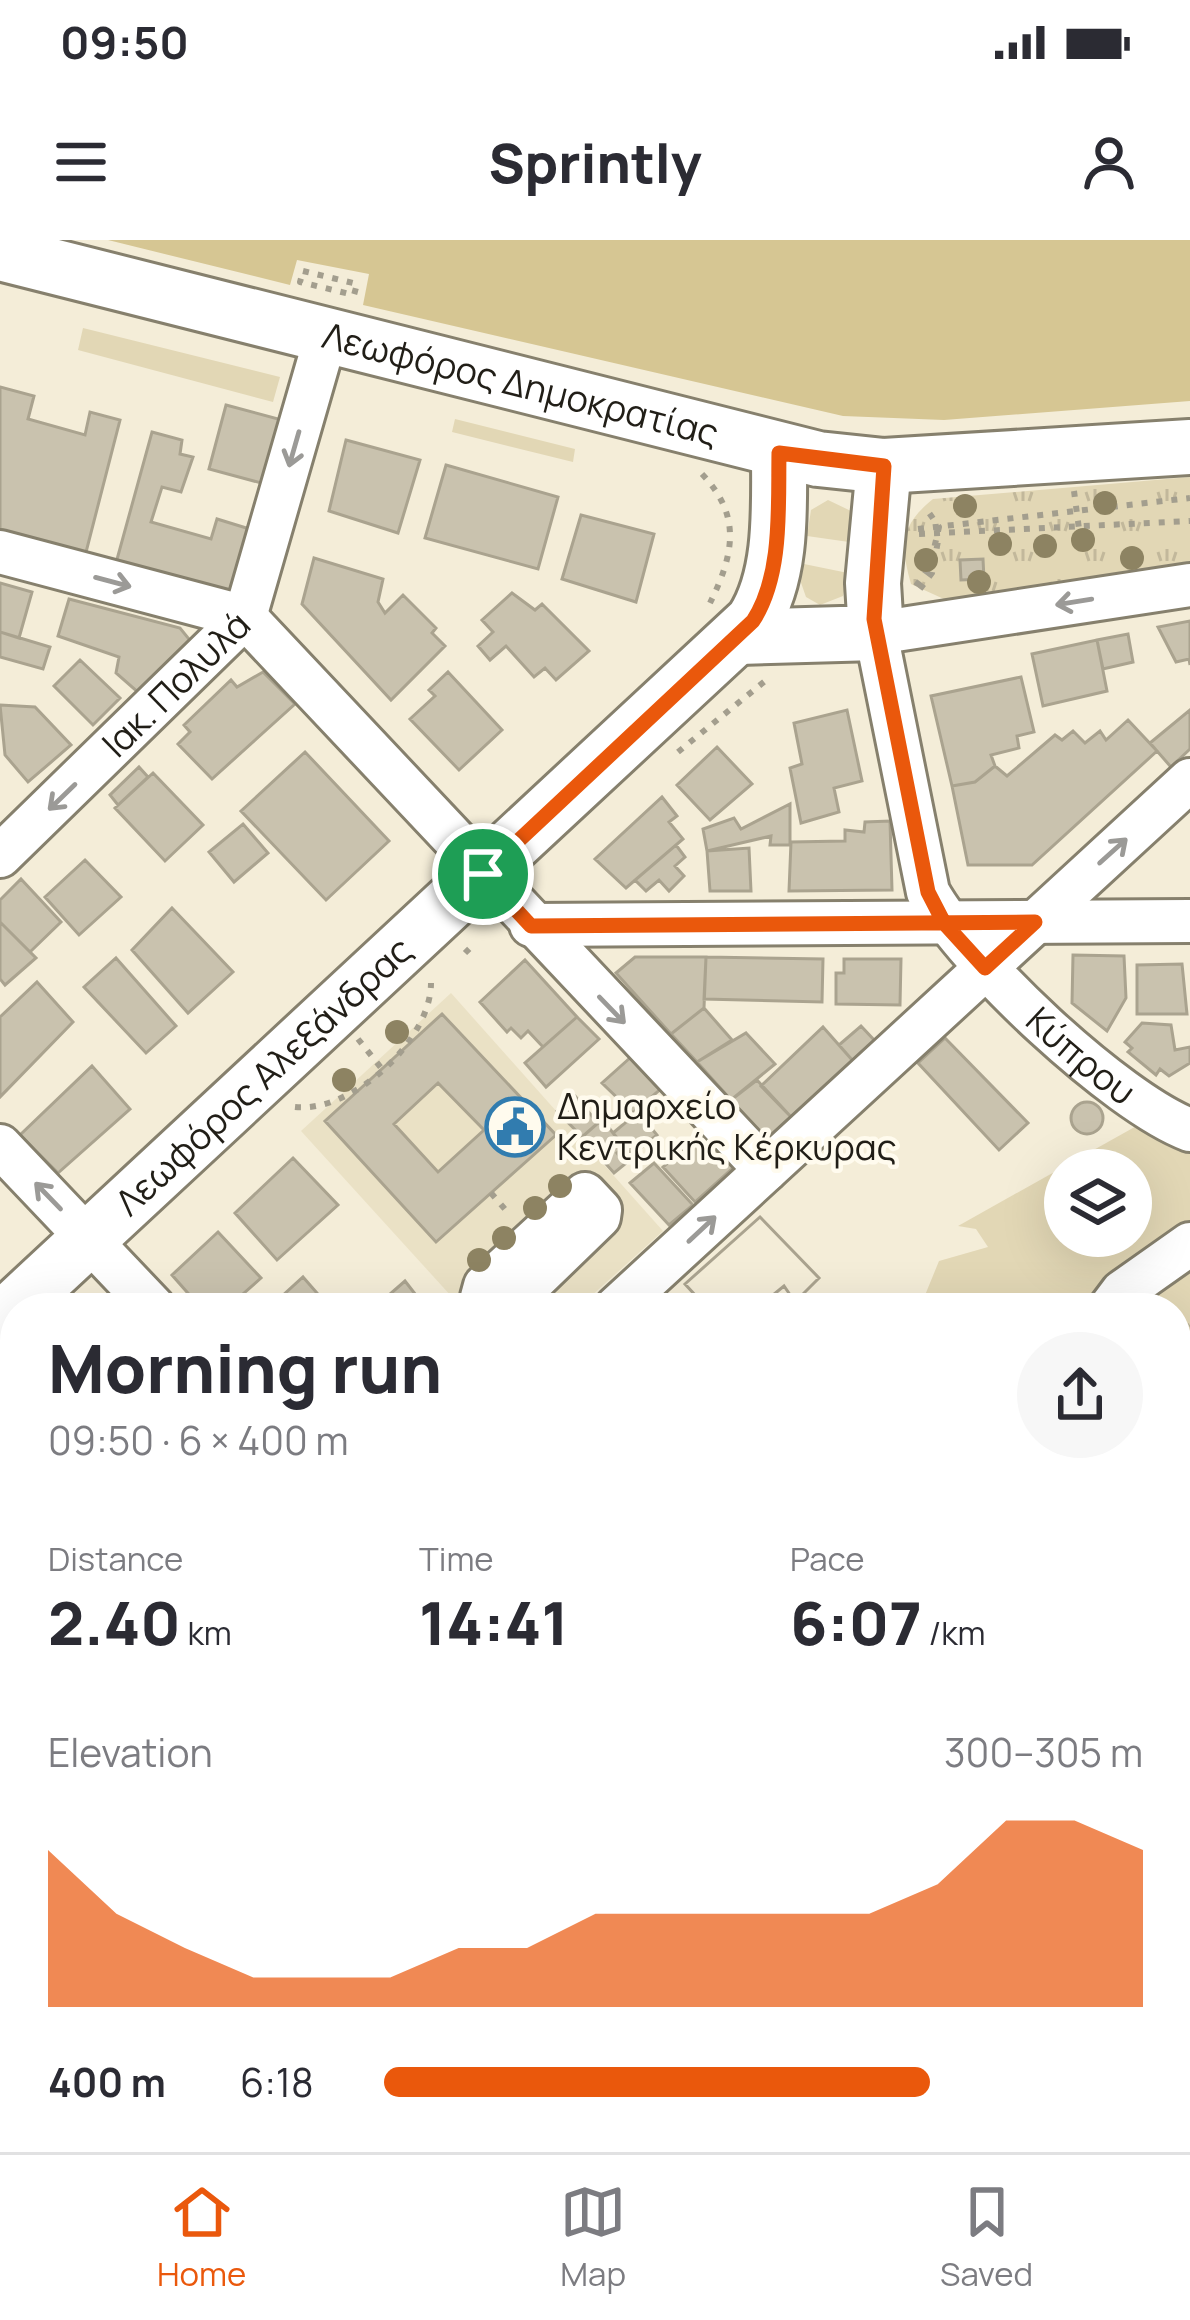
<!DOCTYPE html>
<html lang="en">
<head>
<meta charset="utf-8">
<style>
  :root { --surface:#fff; --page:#f7f7f7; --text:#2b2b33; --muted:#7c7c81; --line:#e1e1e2; --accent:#ea580c }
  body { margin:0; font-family:Manrope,sans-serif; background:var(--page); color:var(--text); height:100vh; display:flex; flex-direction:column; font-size:45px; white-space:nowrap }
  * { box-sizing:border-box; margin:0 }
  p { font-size:39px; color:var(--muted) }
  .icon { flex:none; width:66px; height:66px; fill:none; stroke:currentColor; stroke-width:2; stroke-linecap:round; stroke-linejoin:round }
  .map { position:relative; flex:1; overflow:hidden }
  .drawer { position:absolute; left:0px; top:1053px; width:1191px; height:861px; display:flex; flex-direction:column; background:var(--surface); border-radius:48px 48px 0 0; box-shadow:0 12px 48px #0002 }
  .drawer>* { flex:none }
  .buttons { position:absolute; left:1044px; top:909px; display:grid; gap:24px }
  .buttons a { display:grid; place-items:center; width:108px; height:108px; border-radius:50%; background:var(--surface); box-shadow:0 12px 48px #0002; font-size:60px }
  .pin { position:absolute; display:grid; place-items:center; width:102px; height:102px; color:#fff; margin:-51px; border:6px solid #fff; border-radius:50%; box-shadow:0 3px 12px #0007 }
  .round { display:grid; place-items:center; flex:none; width:126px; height:126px; border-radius:63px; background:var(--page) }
  .summary { display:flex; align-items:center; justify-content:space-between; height:204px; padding:0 48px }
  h1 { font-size:66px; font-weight:800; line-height:90px }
  .metrics { display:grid; grid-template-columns:repeat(3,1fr); gap:18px; height:204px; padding:12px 48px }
  .metrics div { display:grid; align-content:center }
  .metrics b { font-size:60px; font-weight:800 }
  .metrics small { font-size:33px; font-weight:400 }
  .metrics p { font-size:33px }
  .chart { height:336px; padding:24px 48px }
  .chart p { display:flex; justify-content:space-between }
  .chart svg { width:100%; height:216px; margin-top:12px; fill:var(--accent); opacity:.7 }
  ul { padding:0 48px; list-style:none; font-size:39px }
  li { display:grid; grid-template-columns:192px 144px 1fr; align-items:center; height:90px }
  li i { height:30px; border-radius:15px; background:var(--accent) }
  .status { display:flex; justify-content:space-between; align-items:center; height:84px; padding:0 60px; background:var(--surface); direction:ltr }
  .status svg { height:33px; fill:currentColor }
  header { display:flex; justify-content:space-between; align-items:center; height:156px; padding:0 48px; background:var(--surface); font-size:54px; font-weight:800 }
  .menu { display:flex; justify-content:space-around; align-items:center; height:168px; border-top:3px solid var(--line); background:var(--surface); font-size:33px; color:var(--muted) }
  .menu a { display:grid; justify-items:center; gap:6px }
  .menu .active { color:var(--accent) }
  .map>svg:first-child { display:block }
</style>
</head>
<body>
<div class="status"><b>09:50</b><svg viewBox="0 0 49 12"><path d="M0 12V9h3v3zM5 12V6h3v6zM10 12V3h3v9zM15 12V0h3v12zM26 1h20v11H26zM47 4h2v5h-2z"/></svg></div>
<header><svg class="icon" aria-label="menu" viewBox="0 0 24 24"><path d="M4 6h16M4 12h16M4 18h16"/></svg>Sprintly<svg class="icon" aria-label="person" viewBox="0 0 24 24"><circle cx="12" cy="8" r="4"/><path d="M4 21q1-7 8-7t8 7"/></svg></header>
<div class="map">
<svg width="1190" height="1912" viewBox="0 0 1190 1912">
  <defs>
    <pattern id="park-tufts" width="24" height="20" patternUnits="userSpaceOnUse" patternTransform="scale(3)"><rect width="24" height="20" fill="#e2d7b5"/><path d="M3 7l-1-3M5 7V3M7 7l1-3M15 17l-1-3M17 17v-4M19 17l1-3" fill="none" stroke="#c2b89b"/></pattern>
  </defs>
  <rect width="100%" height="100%" fill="#f4edd8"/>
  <path fill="#eae1c5" d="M451 753 663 991 578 1068H462L301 891Z"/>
  <path fill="#e2d7b5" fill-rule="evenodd" d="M83 88 280 137 273 162 78 110Z
    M455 179 575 209 573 222 452 192Z
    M828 260 851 271 849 302 807 296 811 270Z
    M804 324 848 333 843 356 820 365 806 357 799 337Z
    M1140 884 1190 912V1251L1176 1254V1068H912L921 1065 939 1021 988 1007 976 989 958 986ZM1065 930H1131V996H1065Z
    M327 1899H1004L999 1912H319Z"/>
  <path fill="url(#park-tufts)" d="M1190 237V321L946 360 911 344C900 304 900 286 933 259Z"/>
  <path fill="#d6c693" d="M108 0H1190V161L944 180 843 176 363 65 369 34 297 20 290 45Z"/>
  <path fill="#c9c2ae" stroke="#aaa38f" stroke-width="3" fill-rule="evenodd" d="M0 147 34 156 28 179 85 195 90 172 120 180 85 316 0 289Z
    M226 165 282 180 265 244 209 229Z
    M152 192 182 200 180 214 193 217 181 252 162 247 151 282 211 299 217 279 253 290 236 357 116 323Z
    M346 200 420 220 398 293 329 271Z
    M446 225 558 257 538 329 425 298Z
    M581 275 654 294 636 362 562 339Z
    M314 318 383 339 378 362 385 373 403 355 436 388 432 393 445 406 391 460 302 364Z
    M983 319 984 339 961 340 960 320Z
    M0 343 32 352 19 398 0 392Z
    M512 353 535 370 542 364 589 411 556 440 545 428 534 437 506 406 490 420 478 406 493 392 482 380Z
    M69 359 180 388 193 404 140 454 116 433 119 417 58 396Z
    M1190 381V425L1189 419 1176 422 1158 387Z
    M0 392 50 407 43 429 0 417Z
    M1128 394 1133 422 1103 429 1097 400Z
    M1097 400 1107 451 1043 466 1032 414Z
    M80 420 120 458 93 485 54 446Z
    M263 432 295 464 212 539 178 504 190 492 184 485 231 440 237 447Z
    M448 432 502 490 459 530 410 479 435 456 429 450Z
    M1021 437 1034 492 1017 496 1019 508 991 515 995 526 975 542 952 546 931 456Z
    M0 465 35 467 71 505 28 542 5 515Z
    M847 470 862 541 834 548 839 572 801 583 790 528 802 524 794 483Z
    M1190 470V509L1171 527 1150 503Z
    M1128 480 1157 511 1032 625H968L952 546 975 542 995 526 1007 536 1055 495 1062 500 1073 491 1085 503 1100 491 1106 500Z
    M717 507 752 544 710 580 677 545Z
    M305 512 389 601 326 660 241 571Z
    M139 527 148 537 118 565 110 555Z
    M153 533 203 585 165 621 115 568Z
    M662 557 677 576 669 582 683 599 626 648 595 619Z
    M790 564V605H770L771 596 707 611 703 589 734 578 741 589Z
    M890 581 892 650 789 651 791 602 845 601V590L864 592 865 582Z
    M243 584 268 613 234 642 209 612Z
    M676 605 685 617 675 626 684 636 669 651 659 640 646 651 635 640Z
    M749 608 751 651H710L707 611Z
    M85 620 121 657 79 695 45 657Z
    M21 639 61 682 30 712 0 682V660Z
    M172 668 233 732 188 773 132 710Z
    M0 682 36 718 5 745 0 739Z
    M1073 715 1124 716 1126 758 1107 791 1072 763Z
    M635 717H706L704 768 671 794 616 733Z
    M706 717 823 719 822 762 704 759Z
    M116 718 176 786 146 813 84 747Z
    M844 719H901L900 765 836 764V733H844Z
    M525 720 577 777 543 807 528 791 521 798 511 788 507 792 480 762Z
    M1182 724 1187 774H1137V725Z
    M37 742 73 782 0 857V777Z
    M704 768 732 800 697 822 671 794Z
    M442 774 556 895 436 1002 325 881ZM438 843 484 890 438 932 394 884Z
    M577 777 599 799 546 847 525 823Z
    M1142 783 1171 785 1175 810 1190 807V823L1169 836 1160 829 1156 835 1128 812 1132 808 1125 802Z
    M861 786 875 801 853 821 839 805Z
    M823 787 853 821 791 877 761 846Z
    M746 793 775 824 731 860 697 822Z
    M945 798 1028 883 999 910 918 823Z
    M631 817 662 848 633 873 602 843Z
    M92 826 130 869 58 933 20 895Z
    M757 840 791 877 766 900 731 860Z
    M575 856 598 883 582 897 557 871Z
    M1071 878a16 16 0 1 1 32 0a16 16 0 1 1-32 0Z
    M638 872 657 895 632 915 613 893Z
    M598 883 606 884 624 907 617 913 625 924 614 933 582 897Z
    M703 892 735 926 695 962 663 927Z
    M293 918 338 965 277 1020 235 973Z
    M654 923 693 965 669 985 630 943Z
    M760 977 819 1038 795 1062 784 1046 762 1064 766 1068H707L685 1044Z
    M760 977 819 1038 795 1062 784 1046 762 1064 766 1068H707L685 1044Z
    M218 992 261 1038 227 1068H201L172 1035Z
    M303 1037 330 1068H269Z
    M405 1041 426 1068H374Z
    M15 1165V1312L0 1296V1179Z
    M15 1442V1482L0 1466V1456Z
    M1176 1604 1190 1614V1661L1176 1678Z
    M0 1732 15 1748 13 1826 0 1811Z
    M1176 1884 1190 1889V1912L1161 1909 1163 1899H1176Z
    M15 1895 48 1899 50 1912H0Z"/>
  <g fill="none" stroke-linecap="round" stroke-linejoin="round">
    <defs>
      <g id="minor">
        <path d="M0 312 245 377 766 930"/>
        <path id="s1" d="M1190 345 876 393 928 652C966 721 1116 862 1190 890"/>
        <path id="s2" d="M0 616 245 377 326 96"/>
        <path d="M531 685 1190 681"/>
        <path d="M0 906 154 1068"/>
        <path d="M491 1068 482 1057 485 1046 585 954 600 970 599 977 505 1068"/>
        <path d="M616 1068 1190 540"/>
        <path d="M1110 1068 1122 1052 1190 1004"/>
        <path d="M1176 1186 1190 1207"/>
        <path d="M1176 1274 1190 1272"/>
        <path d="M0 1509 15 1525"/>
        <path d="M0 1636 15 1622"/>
        <path d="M1176 1859 1190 1862"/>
        <path d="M721 1901 722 1899"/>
      </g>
      <g id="major">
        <path id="s3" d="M0 13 818 219 884 226 1190 207"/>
        <path d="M739 397 876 393 873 343 884 226"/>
        <path id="s4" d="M0 1081 753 381C783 335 779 266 779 213"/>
      </g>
    </defs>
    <use href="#minor" stroke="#86806d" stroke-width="48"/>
    <use href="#major" stroke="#86806d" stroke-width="60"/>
    <path stroke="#a39e8e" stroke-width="6" stroke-dasharray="6 9" stroke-linecap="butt" d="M303 31 357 44 354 55 300 42Z
      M702 234C742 276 734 314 710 363
      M1074 251 1079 289
      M918 289 1190 258
      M919 294 1190 281
      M916 346 930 326 939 287 925 267
      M920 349 932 333 938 301
      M678 512 765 441
      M465 713 470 708
      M358 799 382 829
      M295 867C353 873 431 800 431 743
      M491 953 510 975
      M1176 1093 1190 1086
      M425 1899 436 1912"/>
    <use href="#minor" stroke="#fff" stroke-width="42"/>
    <use href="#major" stroke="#fff" stroke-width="54"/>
  </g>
  <g fill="#8d8362">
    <circle cx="1105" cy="263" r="12"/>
    <circle cx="965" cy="266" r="12"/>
    <circle cx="1083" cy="300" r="12"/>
    <circle cx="1000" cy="304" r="12"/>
    <circle cx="1045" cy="306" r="12"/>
    <circle cx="1132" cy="318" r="12"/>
    <circle cx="926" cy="320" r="12"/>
    <circle cx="979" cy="342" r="12"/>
    <circle cx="397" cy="792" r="12"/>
    <circle cx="344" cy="840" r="12"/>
    <circle cx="560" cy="946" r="12"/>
    <circle cx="535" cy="968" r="12"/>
    <circle cx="504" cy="998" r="12"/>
    <circle cx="479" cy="1020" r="12"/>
  </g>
  <defs><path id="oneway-shaft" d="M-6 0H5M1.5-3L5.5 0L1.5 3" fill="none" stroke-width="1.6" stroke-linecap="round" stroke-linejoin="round" transform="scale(3)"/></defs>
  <g stroke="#9b9a97">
    <use href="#oneway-shaft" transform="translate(294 209) rotate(106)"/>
    <use href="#oneway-shaft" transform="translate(113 342) rotate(15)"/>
    <use href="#oneway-shaft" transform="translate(1074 362) rotate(171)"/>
    <use href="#oneway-shaft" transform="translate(62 557) rotate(136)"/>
    <use href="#oneway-shaft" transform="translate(1113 611) rotate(-42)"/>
    <use href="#oneway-shaft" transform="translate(612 770) rotate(46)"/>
    <use href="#oneway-shaft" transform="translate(48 956) rotate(-134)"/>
    <use href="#oneway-shaft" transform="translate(702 989) rotate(-43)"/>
  </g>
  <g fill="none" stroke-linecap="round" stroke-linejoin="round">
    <defs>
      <path id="route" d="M483 634 531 686C699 685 867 684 1035 682L985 728 944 683 928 652 874 379 884 226 779 213C778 266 783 335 753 381L483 634"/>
    </defs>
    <use href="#route" stroke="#fff" stroke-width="24"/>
    <use href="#route" stroke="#ea580c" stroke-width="15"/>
  </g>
  <defs>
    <symbol id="civic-ring" viewBox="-11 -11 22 22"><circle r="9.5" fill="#fffbee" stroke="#317caf" stroke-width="1.5"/><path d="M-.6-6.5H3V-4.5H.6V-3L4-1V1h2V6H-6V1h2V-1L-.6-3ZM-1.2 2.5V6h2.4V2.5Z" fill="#317caf"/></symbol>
  </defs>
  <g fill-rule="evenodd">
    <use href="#civic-ring" x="482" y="854" width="66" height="66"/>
  </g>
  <g text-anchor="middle" stroke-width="9" stroke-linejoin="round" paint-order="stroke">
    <g font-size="36" fill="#211e17" stroke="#fffbee">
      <text dy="13" stroke="none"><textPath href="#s3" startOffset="537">Λεωφόρος Δημοκρατίας</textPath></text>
      <text dy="13" stroke="none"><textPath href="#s2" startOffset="246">Ιακ. Πολυλά</textPath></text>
      <text dy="13" stroke="none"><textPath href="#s1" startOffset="807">Κύπρου</textPath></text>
      <text dy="13" stroke="none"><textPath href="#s4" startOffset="360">Λεωφόρος Αλεξάνδρας</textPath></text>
    </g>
    <g font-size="36" fill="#211e17" stroke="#fffbee" text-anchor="start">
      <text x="557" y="879">Δημαρχείο<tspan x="557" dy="41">Κεντρικής Κέρκυρας</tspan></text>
    </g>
  </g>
</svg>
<div class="buttons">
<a><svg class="icon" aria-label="layers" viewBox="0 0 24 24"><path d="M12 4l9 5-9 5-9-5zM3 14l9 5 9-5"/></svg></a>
</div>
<div class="pin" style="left:483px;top:634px;background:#1e9e55"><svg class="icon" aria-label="arrive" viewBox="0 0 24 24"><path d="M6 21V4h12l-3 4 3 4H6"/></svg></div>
<section class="drawer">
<div class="summary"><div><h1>Morning run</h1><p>09:50 · 6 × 400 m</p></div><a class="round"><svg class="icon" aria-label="share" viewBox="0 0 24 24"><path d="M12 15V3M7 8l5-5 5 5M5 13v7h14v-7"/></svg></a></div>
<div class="metrics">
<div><p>Distance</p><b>2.40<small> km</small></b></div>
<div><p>Time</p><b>14:41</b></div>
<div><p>Pace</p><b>6:07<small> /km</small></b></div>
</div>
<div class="chart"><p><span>Elevation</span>300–305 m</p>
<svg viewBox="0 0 160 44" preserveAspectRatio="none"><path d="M0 44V12L10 25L20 32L30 38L40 38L50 38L60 32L70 32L80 25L90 25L100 25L110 25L120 25L130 19L140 6L150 6L160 12V44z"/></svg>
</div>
<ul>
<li><b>400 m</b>6:18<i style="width:72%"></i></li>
</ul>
</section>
</div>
<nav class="menu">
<a class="active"><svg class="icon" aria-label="home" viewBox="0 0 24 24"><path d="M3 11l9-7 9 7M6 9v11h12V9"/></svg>Home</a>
<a><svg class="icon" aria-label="map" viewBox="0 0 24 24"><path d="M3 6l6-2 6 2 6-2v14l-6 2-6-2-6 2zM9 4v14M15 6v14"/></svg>Map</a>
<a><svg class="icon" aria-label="saved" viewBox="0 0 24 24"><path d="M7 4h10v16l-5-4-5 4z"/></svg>Saved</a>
</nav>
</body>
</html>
